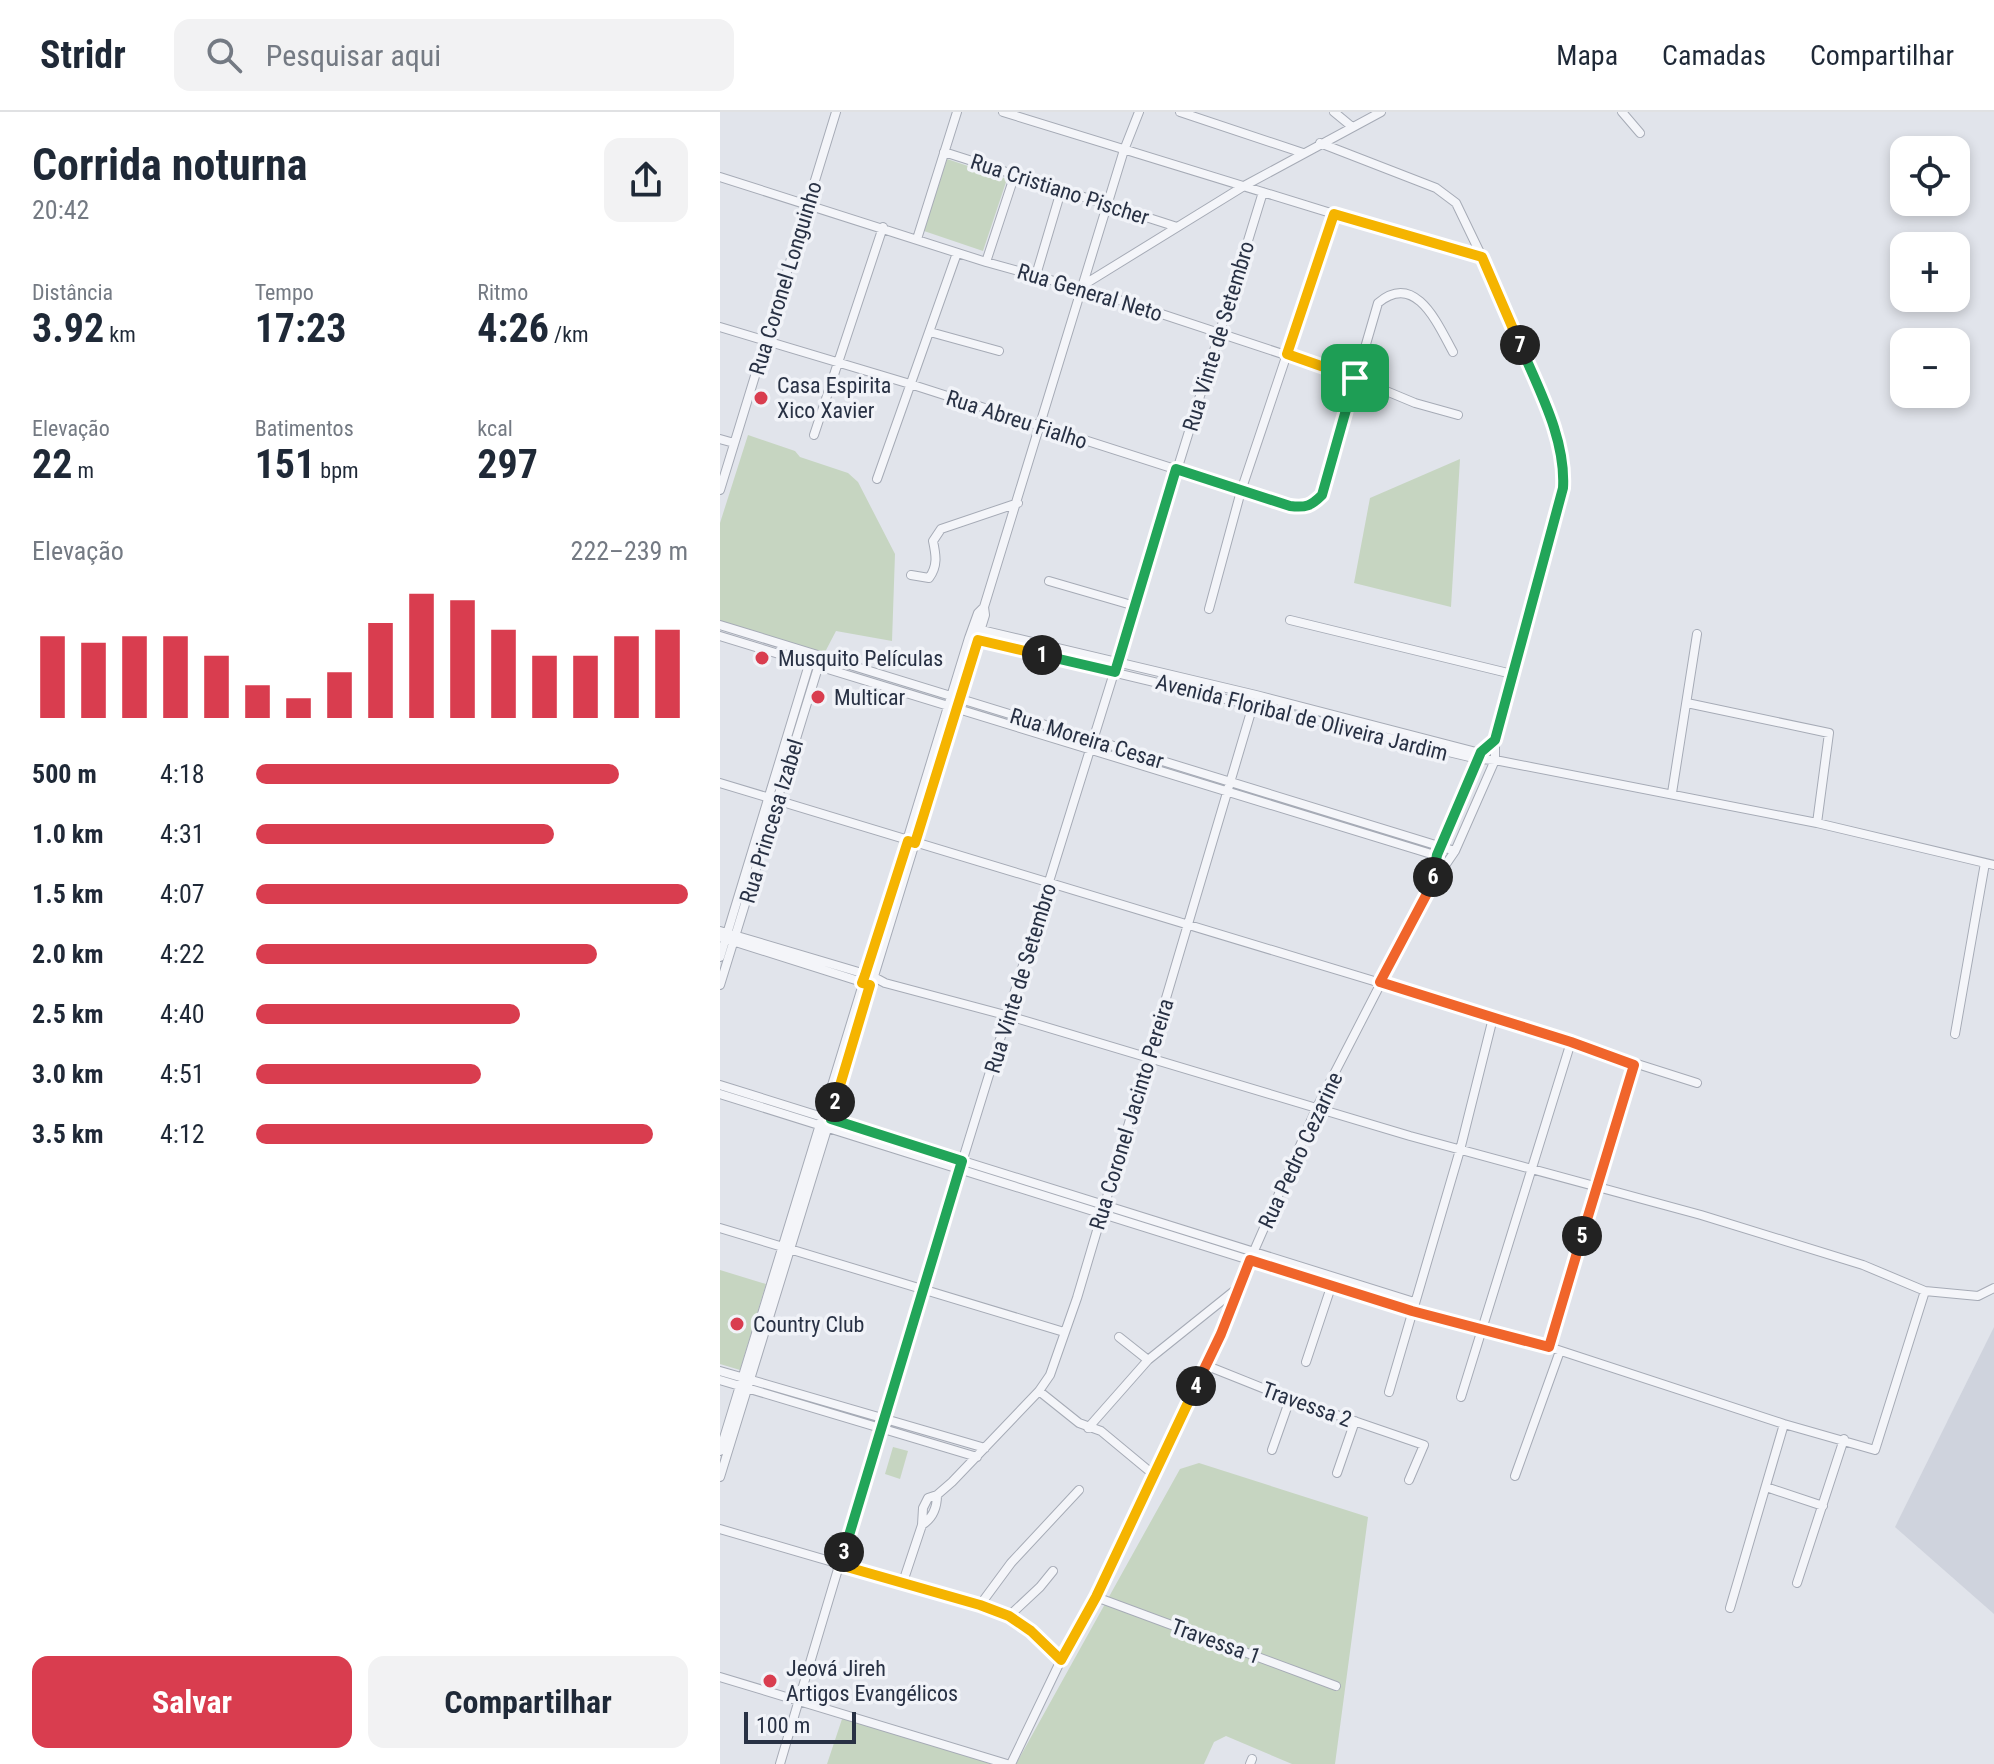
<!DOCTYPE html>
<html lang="pt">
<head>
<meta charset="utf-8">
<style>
  :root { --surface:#fff; --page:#f2f2f3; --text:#1f2937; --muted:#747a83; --line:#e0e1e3; --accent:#d93d4f }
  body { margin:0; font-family:"Roboto Condensed",sans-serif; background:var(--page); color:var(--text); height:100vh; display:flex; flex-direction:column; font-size:30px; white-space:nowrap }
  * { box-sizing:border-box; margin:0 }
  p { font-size:26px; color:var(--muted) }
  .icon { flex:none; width:44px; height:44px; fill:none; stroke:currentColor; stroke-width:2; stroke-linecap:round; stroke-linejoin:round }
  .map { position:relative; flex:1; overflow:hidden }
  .side { display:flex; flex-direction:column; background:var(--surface); width:720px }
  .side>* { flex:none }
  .controls { position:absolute; left:1170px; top:24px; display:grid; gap:16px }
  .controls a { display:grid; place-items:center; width:80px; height:80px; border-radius:16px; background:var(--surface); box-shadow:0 4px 12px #0003; font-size:40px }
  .scale { position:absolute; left:24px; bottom:20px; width:112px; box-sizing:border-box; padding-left:8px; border:4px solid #283144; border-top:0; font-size:22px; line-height:28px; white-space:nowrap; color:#283144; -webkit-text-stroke:6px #f1f3f8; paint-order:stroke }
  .pin { position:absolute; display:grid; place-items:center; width:68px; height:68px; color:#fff; margin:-34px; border-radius:16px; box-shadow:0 4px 12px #0006 }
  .km { position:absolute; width:40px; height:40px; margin:-20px; border-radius:50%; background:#222; color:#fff; font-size:22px; line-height:40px; text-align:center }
  .round { display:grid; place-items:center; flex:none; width:84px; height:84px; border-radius:16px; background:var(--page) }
  .head { display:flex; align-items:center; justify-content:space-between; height:136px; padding:0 32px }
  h1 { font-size:44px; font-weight:700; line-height:60px }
  .stats { display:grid; grid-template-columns:repeat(3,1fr); gap:12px; height:136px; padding:8px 32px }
  .stats div { display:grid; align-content:center }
  .stats b { font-size:40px; font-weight:700 }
  .stats small { font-size:22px; font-weight:400 }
  .stats p { font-size:22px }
  .chart { height:224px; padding:16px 32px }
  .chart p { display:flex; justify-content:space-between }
  .chart svg { width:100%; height:144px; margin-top:8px; stroke:var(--accent); stroke-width:6 }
  .action { display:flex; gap:16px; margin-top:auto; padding:16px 32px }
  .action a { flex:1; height:92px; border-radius:16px; background:var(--accent); color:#fff; font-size:32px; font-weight:700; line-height:92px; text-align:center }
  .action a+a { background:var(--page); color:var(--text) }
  ul { padding:0 32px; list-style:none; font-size:26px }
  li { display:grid; grid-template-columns:128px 96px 1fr; align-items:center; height:60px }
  li i { height:20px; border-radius:10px; background:var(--accent) }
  header { display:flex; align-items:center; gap:48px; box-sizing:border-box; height:112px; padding:0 40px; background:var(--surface); border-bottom:2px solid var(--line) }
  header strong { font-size:38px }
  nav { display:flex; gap:44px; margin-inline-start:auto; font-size:28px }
  .search { width:560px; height:72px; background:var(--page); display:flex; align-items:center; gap:20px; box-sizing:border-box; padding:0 28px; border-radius:16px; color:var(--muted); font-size:30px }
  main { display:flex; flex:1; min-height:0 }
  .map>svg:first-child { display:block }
</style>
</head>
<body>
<header>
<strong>Stridr</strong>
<div class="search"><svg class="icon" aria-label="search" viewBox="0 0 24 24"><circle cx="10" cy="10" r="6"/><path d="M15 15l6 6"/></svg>Pesquisar aqui</div>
<nav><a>Mapa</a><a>Camadas</a><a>Compartilhar</a></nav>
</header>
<main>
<section class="side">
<div class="head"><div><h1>Corrida noturna</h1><p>20:42</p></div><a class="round"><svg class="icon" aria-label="share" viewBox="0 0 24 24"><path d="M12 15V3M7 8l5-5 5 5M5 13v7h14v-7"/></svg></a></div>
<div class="stats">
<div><p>Distância</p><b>3.92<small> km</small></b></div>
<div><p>Tempo</p><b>17:23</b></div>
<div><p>Ritmo</p><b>4:26<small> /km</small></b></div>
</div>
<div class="stats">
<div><p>Elevação</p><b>22<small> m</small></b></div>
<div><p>Batimentos</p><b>151<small> bpm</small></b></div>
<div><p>kcal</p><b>297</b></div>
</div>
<div class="chart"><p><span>Elevação</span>222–239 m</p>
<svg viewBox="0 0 160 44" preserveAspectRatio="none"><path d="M5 44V19M15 44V21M25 44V19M35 44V19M45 44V25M55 44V34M65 44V38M75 44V30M85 44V15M95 44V6M105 44V8M115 44V17M125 44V25M135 44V25M145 44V19M155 44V17"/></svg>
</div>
<ul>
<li><b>500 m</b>4:18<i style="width:84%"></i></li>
<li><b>1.0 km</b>4:31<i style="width:69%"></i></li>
<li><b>1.5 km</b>4:07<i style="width:100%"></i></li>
<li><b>2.0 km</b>4:22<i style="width:79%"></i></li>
<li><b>2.5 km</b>4:40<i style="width:61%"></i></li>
<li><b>3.0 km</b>4:51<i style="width:52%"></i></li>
<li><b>3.5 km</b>4:12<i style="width:92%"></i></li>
</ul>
<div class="action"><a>Salvar</a><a>Compartilhar</a></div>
</section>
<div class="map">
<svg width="1274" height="1652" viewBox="0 0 1274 1652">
  <rect width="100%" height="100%" fill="#e1e4eb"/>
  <path fill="#cfd3dd" d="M1274 1215V1502L1175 1415Z"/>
  <path fill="#c6d5c1" d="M227 47 287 67 263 139 204 119Z
    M28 323 75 339 80 345 128 361 138 370 175 442 172 529 116 519 104 542 0 509V411Z
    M740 347 731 495 634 471 650 386Z
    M0 1158 46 1172 20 1258 0 1252Z
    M173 1335 188 1339 180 1367 165 1362Z
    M479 1351 648 1405 615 1652H572L506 1624 494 1630 484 1652H296L460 1357Z
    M123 1604 272 1647 270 1652H107Z"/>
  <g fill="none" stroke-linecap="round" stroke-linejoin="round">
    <defs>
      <path id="minor" d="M283 0 614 102 762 145
        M460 0 583 41
        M614 0 631 14
        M902 0 920 21
        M600 31 716 76 736 91 762 145 831 307 845 356 843 376 775 628 761 640 717 743 712 770
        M224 40 457 115
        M0 65 266 150 381 182 635 266 695 291 738 303
        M197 127 237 0
        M266 150 295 62
        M316 163 341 79
        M365 172 524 74 661 0
        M0 215 190 272 570 394C585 396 591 394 602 383L658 191C696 159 718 213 733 240
        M210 220 279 239
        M94 323 163 115
        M0 327 14 331
        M157 367 237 141
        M0 378 116 0
        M191 463 209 466C218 454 216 443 213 429L221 417 298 391
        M329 469 415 494
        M489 497 521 379 614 102
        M570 508 792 562
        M0 513 735 739
        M257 517 536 583 764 642
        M0 524 721 745
        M249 526 758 647 775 648 1097 711 1274 753
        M967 591 1109 621 1097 711
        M0 671 710 886 977 971
        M952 681 977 522
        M0 819 152 864 165 871 289 904 690 1024 981 1103 1143 1153 1205 1179 1258 1184 1274 1176
        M0 825 145 871
        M0 845 91 546
        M0 873 100 549
        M1235 922 1265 751
        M0 973 694 1190
        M0 982 692 1199 829 1235 1064 1312 1155 1338 1205 1179
        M0 1116 344 1220
        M399 1225 428 1248
        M829 1235 914 953
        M586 1250 613 1169
        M485 1253 570 1287 704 1333 689 1368
        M0 1259 265 1336
        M0 1268 257 1345
        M319 1279 359 1311 381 1319 434 1363
        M669 1280 740 1038 773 906
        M741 1285 851 930
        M368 1316 428 1248 519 1175
        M552 1338 570 1287
        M0 1339 249 526 258 501 264 495
        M617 1361 635 1309
        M795 1364 840 1239
        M0 1365 265 503 264 495 404 38 419 0
        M1046 1375 1103 1394
        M202 1413C213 1406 217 1396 217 1383
        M0 1417 260 1493 302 1511 341 1548
        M183 1470 202 1413 203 1396 208 1386 217 1383 232 1370 319 1279 330 1263 357 1186 536 583
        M1077 1471 1124 1327
        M376 1485 616 1574
        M260 1493 291 1451 359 1378
        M1010 1496 1064 1312
        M289 1504 320 1475 333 1459
        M0 1565 287 1652
        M60 1652C215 1126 382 604 543 80
        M291 1652 341 1548 376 1485 501 1222 530 1148 597 995 711 774 735 739 775 648V628
        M530 1652 532 1647"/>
    </defs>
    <use href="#minor" stroke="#a6abb6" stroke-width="10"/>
    <use href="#minor" stroke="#f4f5f9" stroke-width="8"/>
  </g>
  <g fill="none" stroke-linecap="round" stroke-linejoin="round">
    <defs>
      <path id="split-1" d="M322 543 395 560 456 357 570 394C586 396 591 394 602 383L635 266"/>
      <path id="split-2" d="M115 990 150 873 142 871 145 863 188 729 195 731 258 528 322 543"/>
      <path id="split-3" d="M115 990 111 1007 242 1049 124 1440"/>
      <path id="split-4" d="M124 1440 120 1453 260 1493 289 1504 311 1519 341 1548 376 1485 476 1274"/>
      <path id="split-5" d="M476 1274 501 1222 530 1148 692 1199 829 1235 862 1124"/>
      <path id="split-6" d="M713 765 711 774 660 870 851 930 914 953 862 1124"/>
      <path id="split-7" d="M713 765 717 743 761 640 775 628 843 376C846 327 819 278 800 233"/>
      <path id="split-8" d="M635 266 567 242 614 102 762 145 800 233"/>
    </defs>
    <use href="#split-1" stroke="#fff" stroke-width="16"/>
    <use href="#split-2" stroke="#fff" stroke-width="16"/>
    <use href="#split-3" stroke="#fff" stroke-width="16"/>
    <use href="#split-4" stroke="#fff" stroke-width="16"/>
    <use href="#split-5" stroke="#fff" stroke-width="16"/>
    <use href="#split-6" stroke="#fff" stroke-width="16"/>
    <use href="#split-7" stroke="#fff" stroke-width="16"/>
    <use href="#split-8" stroke="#fff" stroke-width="16"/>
    <use href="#split-1" stroke="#22a559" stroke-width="10"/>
    <use href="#split-2" stroke="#f5b400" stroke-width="10"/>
    <use href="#split-3" stroke="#22a559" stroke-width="10"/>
    <use href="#split-4" stroke="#f5b400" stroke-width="10"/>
    <use href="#split-5" stroke="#f0652b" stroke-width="10"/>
    <use href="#split-6" stroke="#f0652b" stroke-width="10"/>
    <use href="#split-7" stroke="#22a559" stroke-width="10"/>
    <use href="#split-8" stroke="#f5b400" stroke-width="10"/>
  </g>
  <g fill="#d93d4f" stroke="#f1f3f8" stroke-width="3">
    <circle cx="41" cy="286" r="8"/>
    <circle cx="42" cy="546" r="8"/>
    <circle cx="98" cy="585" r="8"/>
    <circle cx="17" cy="1212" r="8"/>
    <circle cx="50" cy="1569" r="8"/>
  </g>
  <g text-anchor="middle" stroke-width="7" stroke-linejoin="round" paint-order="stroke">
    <g font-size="22" fill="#283144" stroke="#f1f3f8">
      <text transform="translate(340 77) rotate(18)" y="8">Rua Cristiano Pischer</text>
      <text transform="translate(65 166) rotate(-73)" y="8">Rua Coronel Longuinho</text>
      <text transform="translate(370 180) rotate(17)" y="8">Rua General Neto</text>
      <text transform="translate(498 224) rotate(-73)" y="8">Rua Vinte de Setembro</text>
      <text transform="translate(297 307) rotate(18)" y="8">Rua Abreu Fialho</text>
      <text transform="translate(582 605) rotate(14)" y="8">Avenida Floribal de Oliveira Jardim</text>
      <text transform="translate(367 626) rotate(17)" y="8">Rua Moreira Cesar</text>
      <text transform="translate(51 709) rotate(-73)" y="8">Rua Princesa Izabel</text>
      <text transform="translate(300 866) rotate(-73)" y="8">Rua Vinte de Setembro</text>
      <text transform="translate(411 1002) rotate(-73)" y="8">Rua Coronel Jacinto Pereira</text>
      <text transform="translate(580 1038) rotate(-65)" y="8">Rua Pedro Cezarine</text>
      <text transform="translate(587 1292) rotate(20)" y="8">Travessa 2</text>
      <text transform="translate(496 1529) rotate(20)" y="8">Travessa 1</text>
    </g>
    <g font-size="22" fill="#283144" stroke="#f1f3f8" text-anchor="start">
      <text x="57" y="281">Casa Espirita<tspan x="57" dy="25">Xico Xavier</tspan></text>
      <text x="58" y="554">Musquito Películas</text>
      <text x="114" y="593">Multicar</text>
      <text x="33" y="1220">Country Club</text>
      <text x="66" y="1564">Jeová Jireh<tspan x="66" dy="25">Artigos Evangélicos</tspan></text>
    </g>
  </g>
</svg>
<div class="controls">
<a><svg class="icon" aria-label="locate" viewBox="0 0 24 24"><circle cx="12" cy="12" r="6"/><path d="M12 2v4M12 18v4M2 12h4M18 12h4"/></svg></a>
<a>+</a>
<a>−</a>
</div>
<div class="scale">100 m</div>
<div class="pin" style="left:635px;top:266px;background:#1e9e55"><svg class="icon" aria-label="arrive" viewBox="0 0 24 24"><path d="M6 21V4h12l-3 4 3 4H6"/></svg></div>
<b class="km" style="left:322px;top:543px">1</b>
<b class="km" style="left:115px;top:990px">2</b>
<b class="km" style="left:124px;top:1440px">3</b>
<b class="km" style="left:476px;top:1274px">4</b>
<b class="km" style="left:862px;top:1124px">5</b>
<b class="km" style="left:713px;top:765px">6</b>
<b class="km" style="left:800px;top:233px">7</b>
</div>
</main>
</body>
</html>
